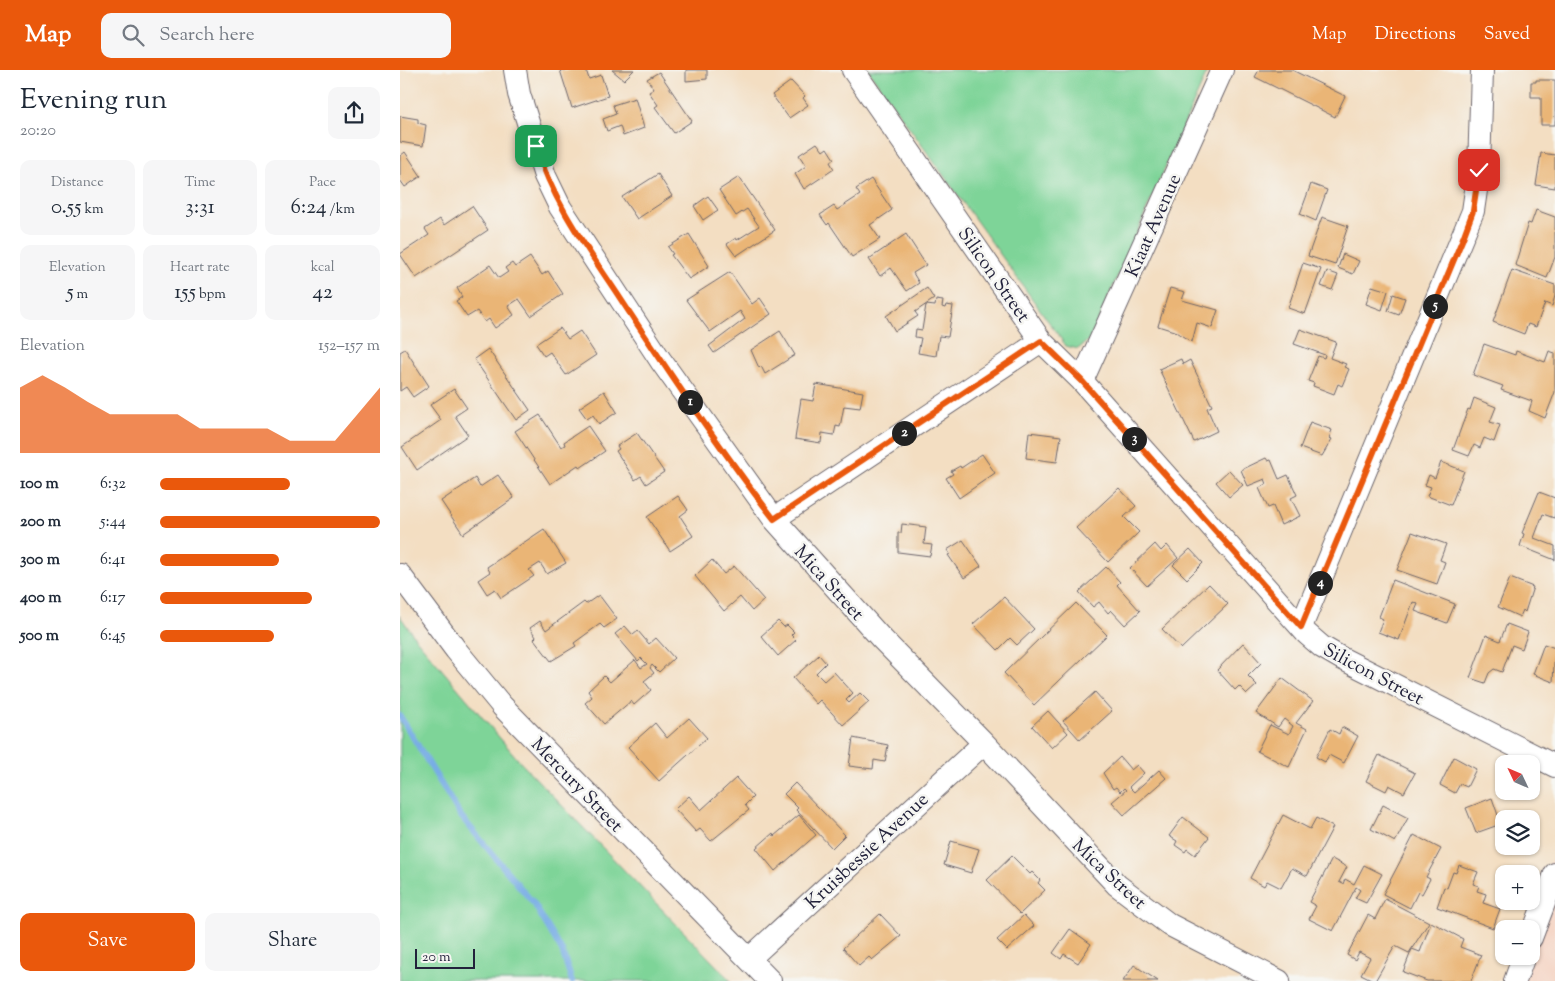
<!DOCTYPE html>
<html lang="en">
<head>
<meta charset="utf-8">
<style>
  :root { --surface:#fff; --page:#f6f6f7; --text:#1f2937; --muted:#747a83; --accent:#ea580c }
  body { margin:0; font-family:"Sorts Mill Goudy",serif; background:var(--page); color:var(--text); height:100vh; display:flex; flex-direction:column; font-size:19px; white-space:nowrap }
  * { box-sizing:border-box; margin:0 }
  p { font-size:16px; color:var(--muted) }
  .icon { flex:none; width:28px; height:28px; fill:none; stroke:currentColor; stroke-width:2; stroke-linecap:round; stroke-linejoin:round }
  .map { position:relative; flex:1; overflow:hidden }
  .side { display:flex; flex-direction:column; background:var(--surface); width:400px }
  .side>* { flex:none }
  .needle { width:32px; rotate:314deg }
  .tools { position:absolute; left:1095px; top:685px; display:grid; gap:10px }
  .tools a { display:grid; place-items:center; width:45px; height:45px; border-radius:10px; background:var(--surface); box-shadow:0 1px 4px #0004; font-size:25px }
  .scale { position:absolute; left:15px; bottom:12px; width:60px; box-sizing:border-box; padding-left:5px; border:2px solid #22223b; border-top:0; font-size:14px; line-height:18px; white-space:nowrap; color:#22223b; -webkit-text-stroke:4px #f6f6f2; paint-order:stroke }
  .pin { position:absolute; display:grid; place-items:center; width:42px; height:42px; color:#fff; margin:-21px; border-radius:10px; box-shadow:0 2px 8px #0006 }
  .km { position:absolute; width:25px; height:25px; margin:-12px; border-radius:50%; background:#222; color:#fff; font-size:14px; line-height:25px; text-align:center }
  .round { display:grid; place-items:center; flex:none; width:52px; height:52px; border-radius:10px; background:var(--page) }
  .summary { display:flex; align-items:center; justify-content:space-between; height:85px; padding:0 20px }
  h1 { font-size:28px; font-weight:600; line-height:38px }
  .stats { display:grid; grid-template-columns:repeat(3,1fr); gap:8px; height:85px; padding:5px 20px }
  .stats div { display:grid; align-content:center; border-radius:10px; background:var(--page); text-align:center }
  .stats b { font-size:21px; font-weight:600 }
  .stats small { font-size:14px; font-weight:400 }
  .stats p { font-size:14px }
  .chart { height:140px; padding:10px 20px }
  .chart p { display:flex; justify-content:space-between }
  .chart svg { width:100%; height:90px; margin-top:5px; fill:var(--accent); opacity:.7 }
  .action { display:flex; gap:10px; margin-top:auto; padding:10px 20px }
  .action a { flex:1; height:58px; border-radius:10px; background:var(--accent); color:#fff; font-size:20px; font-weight:600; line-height:58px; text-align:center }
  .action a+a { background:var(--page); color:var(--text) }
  ul { padding:0 20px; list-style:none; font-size:16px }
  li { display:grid; grid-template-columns:80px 60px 1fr; align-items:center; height:38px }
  li i { height:12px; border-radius:6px; background:var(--accent) }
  header { display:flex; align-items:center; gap:30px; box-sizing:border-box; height:70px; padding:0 25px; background:var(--accent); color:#fff }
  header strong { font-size:24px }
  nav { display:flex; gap:28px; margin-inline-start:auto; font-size:18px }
  .search { width:350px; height:45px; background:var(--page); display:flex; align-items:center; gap:12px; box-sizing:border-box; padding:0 18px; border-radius:10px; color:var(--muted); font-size:19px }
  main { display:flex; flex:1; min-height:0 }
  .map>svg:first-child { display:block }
</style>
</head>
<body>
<header>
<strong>Map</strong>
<div class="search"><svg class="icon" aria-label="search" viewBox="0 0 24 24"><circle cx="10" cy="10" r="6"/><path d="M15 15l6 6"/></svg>Search here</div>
<nav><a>Map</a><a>Directions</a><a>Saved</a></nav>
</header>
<main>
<section class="side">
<div class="summary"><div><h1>Evening run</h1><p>20:20</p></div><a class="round"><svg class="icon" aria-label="share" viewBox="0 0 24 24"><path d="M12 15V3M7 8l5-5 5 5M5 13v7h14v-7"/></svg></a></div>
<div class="stats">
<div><p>Distance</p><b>0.55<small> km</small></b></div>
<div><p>Time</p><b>3:31</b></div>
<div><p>Pace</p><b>6:24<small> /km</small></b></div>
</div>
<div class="stats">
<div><p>Elevation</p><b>5<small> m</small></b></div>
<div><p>Heart rate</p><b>155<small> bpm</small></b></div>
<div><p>kcal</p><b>42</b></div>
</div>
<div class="chart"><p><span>Elevation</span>152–157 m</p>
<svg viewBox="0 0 160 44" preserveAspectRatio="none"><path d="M0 44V12L10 6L20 12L30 19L40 25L50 25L60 25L70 25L80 32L90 32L100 32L110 32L120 38L130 38L140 38L150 25L160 12V44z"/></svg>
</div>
<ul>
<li><b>100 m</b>6:32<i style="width:59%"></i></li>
<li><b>200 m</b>5:44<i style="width:100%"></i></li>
<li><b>300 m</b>6:41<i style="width:54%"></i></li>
<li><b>400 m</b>6:17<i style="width:69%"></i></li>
<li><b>500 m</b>6:45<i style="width:52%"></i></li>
</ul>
<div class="action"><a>Save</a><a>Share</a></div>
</section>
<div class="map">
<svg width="1155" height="911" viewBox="0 0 1155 911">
  <rect width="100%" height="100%" fill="#f6f6f2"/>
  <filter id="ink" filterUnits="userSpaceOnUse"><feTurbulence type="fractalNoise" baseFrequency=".02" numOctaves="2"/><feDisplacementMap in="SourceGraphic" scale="10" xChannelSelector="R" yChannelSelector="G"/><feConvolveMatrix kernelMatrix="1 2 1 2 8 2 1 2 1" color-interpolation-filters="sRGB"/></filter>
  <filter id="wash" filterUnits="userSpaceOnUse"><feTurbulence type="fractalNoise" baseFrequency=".0096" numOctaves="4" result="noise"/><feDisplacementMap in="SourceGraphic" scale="20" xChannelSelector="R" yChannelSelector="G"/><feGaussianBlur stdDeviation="1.12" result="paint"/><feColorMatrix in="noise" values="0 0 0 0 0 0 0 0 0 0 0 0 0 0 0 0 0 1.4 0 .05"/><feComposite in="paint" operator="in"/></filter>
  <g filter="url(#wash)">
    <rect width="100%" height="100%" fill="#f3dec2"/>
    <path fill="#f5d3c2" d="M1155 781V911H1105L1131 886 1125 859Z"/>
    <path fill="#7ed498" stroke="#507b6a" d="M468 0H808L690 269 678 279 666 276Z
      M0 546 16 569 121 693 331 911H0Z"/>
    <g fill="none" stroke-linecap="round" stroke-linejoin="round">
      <path stroke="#78ade5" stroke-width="6" d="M0 646 60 745 134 834 162 881 172 911"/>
    </g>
    <g id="blocks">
      <path fill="#eab576" d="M160 0H186L189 9 201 5 208 26 172 38Z
        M212 0H234L224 10Z
        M286 0H307V9L286 11Z
        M859 0H892L945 26 935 47 855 7Z
        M259 2 292 51 274 63 255 37 258 35 249 22 254 19 247 9Z
        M1136 10H1155V55H1141V27H1131V12H1136Z
        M391 11 405 26 403 28 408 35 389 48 372 25Z
        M235 28 244 58 223 66 220 56 207 61 203 49 216 44 213 35Z
        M0 46 18 49V53L26 55 23 76 0 72Z
        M417 73 423 81 427 78 434 89 430 92 434 99 404 119 395 104 406 96 399 85Z
        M5 82 21 106 5 117 0 110V86Z
        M1141 83 1155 85V118L1136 115Z
        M258 104 272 126 237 149 222 127Z
        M339 107 375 160 336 186 327 174 336 168 337 170 359 156 347 139 336 146 319 120Z
        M471 109 492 140 470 155 480 169 452 187 429 153 427 155 420 145 434 136 437 140 460 125 456 119Z
        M911 114 927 120 916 151 900 144Z
        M308 126 318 140 303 150 294 136Z
        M72 136 88 160 16 208 0 184 29 165 25 159 40 149 44 155Z
        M1136 140 1155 147V187L1147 208 1115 195 1128 153 1131 154Z
        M922 147 948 156 935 195 908 186Z
        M289 164 309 196 289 209 271 185 273 184 268 177Z
        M506 164 526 195 513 203 519 213 507 221 491 198 480 206 469 189Z
        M943 184 959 191 953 204 938 198Z
        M130 187 142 205 148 201 163 224 131 246 119 229 108 236 114 245 95 258 89 249 85 252 77 241 67 247 56 231 62 227 57 218 90 195 99 208 108 202 105 198 112 193 115 197Z
        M903 193 921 199 905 244 888 238Z
        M1112 200 1155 215V226L1152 236 1145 233 1136 257 1128 254 1124 264 1093 252Z
        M927 201 938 205 932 220 921 216Z
        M330 202 352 234 360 228 371 244 314 283 309 276 345 249 340 241 310 262 286 230Z
        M972 216 988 221 982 240 966 234Z
        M527 218 534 229 515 242 518 246 495 261 486 246Z
        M770 218 785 222 782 230 818 240 812 258 797 253 792 272 774 261 758 256Z
        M993 224 1005 228 999 245 988 241Z
        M536 230 543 231 542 237 545 238 546 235 553 236 548 267 539 266 536 286 518 283 521 268 515 267 516 259 522 260 526 235 535 236Z
        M160 258 168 269 180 261 196 285 166 305 150 282 144 286 136 274Z
        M900 259 936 272 930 288 946 294 944 297 949 299 942 316 938 314 934 324 913 316 914 313 908 311 918 286 924 288 925 285 894 274Z
        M380 261 395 285 365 304 361 296 359 298 351 280Z
        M1084 274 1115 285 1116 281 1145 292 1149 281 1155 283V322L1145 348 1129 341 1132 331 1101 320 1103 316 1073 305Z
        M5 279 29 316 13 327 6 317 0 321V282Z
        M88 279 130 340 116 350 74 289Z
        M781 289 783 294 790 290 812 336 807 338 817 361 794 372 759 299Z
        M416 314 463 322 460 338 444 336 440 357 436 356 434 365 422 363 421 373 395 369 401 329 413 331Z
        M54 319 67 338 55 346 68 365 17 400 2 377 41 350 30 335Z
        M204 321 217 342 199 354 193 345 187 349 179 338Z
        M1074 328 1096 337 1090 352 1100 355 1094 372 1084 368 1080 378 1074 375 1069 386 1053 380 1068 339 1070 340Z
        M140 345 161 377 165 375 164 372 188 356 205 381 180 398 178 395 150 414 115 361Z
        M910 352 932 360 929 368 932 369 922 386 900 378Z
        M629 362 661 366 657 392 626 388Z
        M237 363 264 402 246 414 241 406 235 410 216 381 219 379 217 376Z
        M582 384 595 403 559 428 546 408 553 404 551 401 560 396 561 398Z
        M866 388 868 391 871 390 879 409 888 405 897 425 891 428 900 446 881 455 873 436 868 438 859 418 867 414 865 409 848 416 841 400Z
        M1041 392 1064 401 1051 435 1027 426 1031 417 1025 415 1029 405 1035 408Z
        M829 400 843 415 829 427 816 412Z
        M98 405 114 428 63 464 41 431 75 408 80 417Z
        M719 418 736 436 724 447 739 462 708 492 676 458Z
        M1139 422 1155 428V445L1154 448 1143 444 1134 468 1155 476V490L1120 476 1124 464 1122 463Z
        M278 426 288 440 280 446 293 466 270 481 247 447Z
        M502 454 526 457 524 474 532 475 530 486 498 482V463H501Z
        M144 459 166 493 147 504 140 493 129 500 134 506 101 528 95 519 87 524 78 510 90 502 87 497Z
        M1012 462 1046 474 1040 490 1045 492 1037 514 997 500Z
        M563 470 581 496 564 508 548 485 550 484 547 480Z
        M755 474 761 481 767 475 778 488 747 516 730 498Z
        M790 479 803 493 787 509 773 495Z
        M312 490 324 504 334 496 364 530 352 541 340 527 324 541 295 506Z
        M706 497 720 512 717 515 740 541 725 555 711 540 708 543 699 532 693 537 679 522Z
        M1110 508 1133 517 1125 542 1123 540 1120 547 1098 537Z
        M993 510 1055 534 1047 553 1015 541 1018 534 1013 532 999 570 978 562 983 549 979 547Z
        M809 514 828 534 781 579 762 559Z
        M199 525 217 549 204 558 200 554 174 573 176 576 151 591 134 569 136 567 130 558 140 551 146 560 184 532 186 534Z
        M604 527 634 559 617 575 610 568 598 580 573 554Z
        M676 533 707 565 634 635 604 603Z
        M378 551 384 557 387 555 394 562 391 565 396 570 378 586 361 566Z
        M1107 554 1128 562 1122 579 1112 575 1102 602 1094 599 1089 603 1085 613 1070 608 1086 565 1100 571Z
        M225 556 233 565 238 561 249 574 256 568 274 588 259 602 252 595 250 598 254 603 244 611 251 620 234 635 231 631 204 654 185 633 192 627 188 621 204 606 210 612 235 590 241 598 247 594 241 588 238 591 215 564Z
        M843 573 861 593 848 606 857 615 847 624 839 616 835 620 817 600Z
        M1144 574 1155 578 1153 612 1133 604Z
        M419 585 426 593 416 603 424 611 434 602 453 623 446 630 449 633 460 623 469 632 443 655 420 630 416 634 393 608Z
        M882 608 913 631 896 653 907 659 889 697 857 681 870 655 889 664 893 656 884 649 878 657 856 643Z
        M695 622 712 641 680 670 663 651Z
        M648 641 668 663 652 678 632 656Z
        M289 648 307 668 259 711 228 677 255 653 267 668Z
        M942 657 958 666 944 693 929 685 925 692 916 687 930 659 939 664Z
        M453 668 488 675 485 692 474 690 473 699 449 696Z
        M979 685 1015 703 1004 723 989 715 986 721 966 711Z
        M720 687 731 700 737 695 744 703 729 717 734 722 759 700 766 708 724 745 712 732 726 720 724 718 720 722 716 717 713 719 703 703Z
        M1054 687 1076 699 1067 717 1060 714 1055 723 1040 715Z
        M336 708 353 727 345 735 349 740 311 771 300 759 296 762 275 739 289 726 301 740Z
        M395 713 445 765 432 778 396 740 398 738 384 724Z
        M1092 728 1101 754 1076 763 1066 738Z
        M983 735 1008 748 995 772 971 759Z
        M399 745 416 765 375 801 356 778 373 763 374 766Z
        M883 745 910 759 916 748 933 757 907 806 892 798 881 818 867 811 864 816 850 808Z
        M783 747 809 767 795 785 787 779 785 782 775 775 777 771 769 766Z
        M1014 765 1041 779 1026 807 1030 809 1022 824 1018 822 1010 838 983 824Z
        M551 771 579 779 571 803 544 795Z
        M612 786 630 804 632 802 640 810 638 813 645 820 620 844 587 810Z
        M932 789 947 797 939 812 943 814 945 809 954 814 964 795 982 804 966 833 955 828 960 820 956 817 933 861 909 849 916 836 909 832Z
        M1059 795 1078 802 1073 814 1079 816 1077 821 1086 824 1083 833 1100 839 1093 858 1037 837 1044 817 1047 818 1053 802 1056 803Z
        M985 829 1029 852 1009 883 995 876 975 911 961 904 970 888 959 882 955 890 947 885 968 845 975 849Z
        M480 844 501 866 472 890 469 887 459 896 443 878Z
        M624 845 634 856 607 880 597 870Z
        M1031 852 1063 869 1060 877 1081 885 1071 911H1027L1003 902 1012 879 1020 882Z
        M670 859 691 874 678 893 664 884 661 889 653 883Z
        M734 895 758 911H723Z"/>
    </g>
  </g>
  <g filter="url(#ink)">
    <use href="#blocks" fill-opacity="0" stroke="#6b646a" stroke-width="1"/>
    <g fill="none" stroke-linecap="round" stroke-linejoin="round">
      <defs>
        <path id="minor" d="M115 0 119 24 145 106 160 137 261 291 374 449 480 567 584 673 717 815 770 855 879 911
          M453 0 641 271 682 311 907 564 922 577 941 588 1155 696
          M682 311 822 0
          M374 449 641 271
          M0 505 56 580 102 636 370 911
          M901 557 1073 141 1079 100 1082 0
          M1131 868 1155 804
          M349 889 584 673
          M1115 911 1124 886"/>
      </defs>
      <use href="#minor" stroke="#6b646a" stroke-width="24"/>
      <use href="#minor" stroke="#fff" stroke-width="22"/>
    </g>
  </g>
  <g fill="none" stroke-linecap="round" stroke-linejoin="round" filter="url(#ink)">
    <defs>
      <path id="route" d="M136 76C153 133 187 178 220 228 269 303 319 378 374 449L641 271 682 311 901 557 1063 168 1073 141 1079 100"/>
    </defs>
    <use href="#route" stroke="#fff" stroke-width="10"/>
    <use href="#route" stroke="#ea580c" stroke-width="6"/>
  </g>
  <g text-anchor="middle" stroke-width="5" stroke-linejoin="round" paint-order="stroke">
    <g font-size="19" fill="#22223b" stroke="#f6f6f2">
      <text transform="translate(752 155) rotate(-66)" y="7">Kiaat Avenue</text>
      <text transform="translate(595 204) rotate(55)" y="7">Silicon Street</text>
      <text transform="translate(430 512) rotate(48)" y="7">Mica Street</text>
      <text transform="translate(974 603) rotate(28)" y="7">Silicon Street</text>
      <text transform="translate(178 714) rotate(46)" y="7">Mercury Street</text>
      <text transform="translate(466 780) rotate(-43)" y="7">Kruisbessie Avenue</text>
      <text transform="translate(710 803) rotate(43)" y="7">Mica Street</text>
    </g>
  </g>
</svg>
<div class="tools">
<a><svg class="needle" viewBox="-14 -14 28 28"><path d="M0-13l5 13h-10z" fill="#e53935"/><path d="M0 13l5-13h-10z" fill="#747a83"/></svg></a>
<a><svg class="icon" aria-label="layers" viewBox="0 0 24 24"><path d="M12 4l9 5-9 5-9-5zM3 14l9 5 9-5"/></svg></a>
<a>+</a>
<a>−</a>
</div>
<div class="scale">20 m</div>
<div class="pin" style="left:136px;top:76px;background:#1e9e55"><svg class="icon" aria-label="arrive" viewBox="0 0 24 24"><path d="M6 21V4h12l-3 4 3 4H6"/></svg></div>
<div class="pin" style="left:1079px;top:100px;background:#d93025"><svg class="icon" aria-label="check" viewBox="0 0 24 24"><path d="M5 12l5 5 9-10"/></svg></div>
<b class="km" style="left:290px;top:332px">1</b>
<b class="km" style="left:504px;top:363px">2</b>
<b class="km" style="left:734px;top:369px">3</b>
<b class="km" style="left:920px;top:513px">4</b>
<b class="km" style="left:1035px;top:236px">5</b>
</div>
</main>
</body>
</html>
